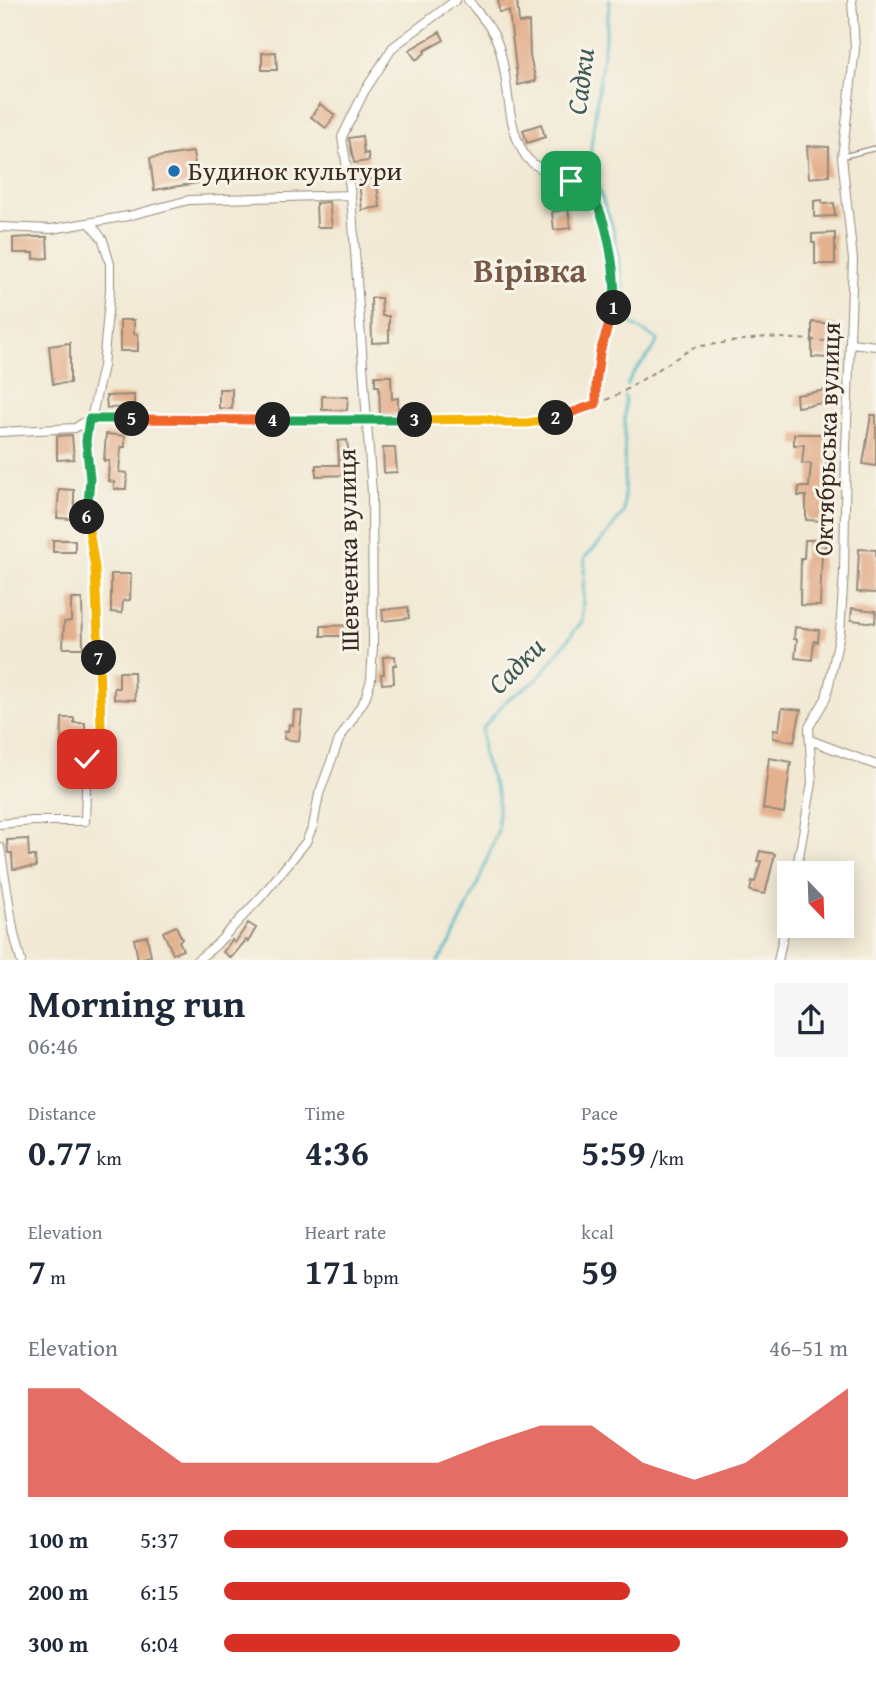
<!DOCTYPE html>
<html lang="en">
<head>
<meta charset="utf-8">
<style>
  :root { --surface:#fff; --page:#f6f6f7; --text:#1f2937; --muted:#747a83; --accent:#d93025 }
  body { margin:0; font-family:"Gentium Book Plus",serif; background:var(--page); color:var(--text); height:100vh; display:flex; flex-direction:column; font-size:26px; white-space:nowrap }
  * { box-sizing:border-box; margin:0 }
  p { font-size:23px; color:var(--muted) }
  .icon { flex:none; width:38px; height:38px; fill:none; stroke:currentColor; stroke-width:2; stroke-linecap:round; stroke-linejoin:round }
  .map { position:relative; height:960px; overflow:hidden }
  .drawer { display:flex; flex-direction:column; background:var(--surface); flex:1 }
  .drawer>* { flex:none }
  .needle { width:46px; rotate:157deg }
  .tools { position:absolute; left:777px; top:861px; display:grid; gap:14px }
  .tools a { display:grid; place-items:center; width:77px; height:77px; border-radius:0px; background:var(--surface); box-shadow:0 4px 18px #0003; font-size:35px }
  .pin { position:absolute; display:grid; place-items:center; width:60px; height:60px; color:#fff; margin:-30px; border-radius:14px; box-shadow:0 4px 10px #0006 }
  .km { position:absolute; width:35px; height:35px; margin:-18px; border-radius:50%; background:#222; color:#fff; font-size:19px; line-height:35px; text-align:center }
  .round { display:grid; place-items:center; flex:none; width:74px; height:74px; border-radius:0px; background:var(--page) }
  .headline { display:flex; align-items:center; justify-content:space-between; height:119px; padding:0 28px }
  h1 { font-size:38px; font-weight:600; line-height:52px }
  .stats { display:grid; grid-template-columns:repeat(3,1fr); gap:10px; height:119px; padding:7px 28px }
  .stats div { display:grid; align-content:center }
  .stats b { font-size:35px; font-weight:600 }
  .stats small { font-size:19px; font-weight:400 }
  .stats p { font-size:19px }
  .chart { height:196px; padding:14px 28px }
  .chart p { display:flex; justify-content:space-between }
  .chart svg { width:100%; height:126px; margin-top:7px; fill:var(--accent); opacity:.7 }
  ul { padding:0 28px; list-style:none; font-size:23px }
  li { display:grid; grid-template-columns:112px 84px 1fr; align-items:center; height:52px }
  li i { height:18px; border-radius:9px; background:var(--accent) }
  .map>svg:first-child { display:block }
</style>
</head>
<body>
<div class="map">
<svg width="876" height="961" viewBox="0 0 876 961">
  <rect width="100%" height="100%" fill="#f7f3e8"/>
  <filter id="ink" filterUnits="userSpaceOnUse"><feTurbulence type="fractalNoise" baseFrequency=".0143" numOctaves="2"/><feDisplacementMap in="SourceGraphic" scale="14" xChannelSelector="R" yChannelSelector="G"/><feConvolveMatrix kernelMatrix="1 2 1 2 8 2 1 2 1" color-interpolation-filters="sRGB"/></filter>
  <filter id="wash" filterUnits="userSpaceOnUse"><feTurbulence type="fractalNoise" baseFrequency=".00686" numOctaves="4" result="noise"/><feDisplacementMap in="SourceGraphic" scale="28" xChannelSelector="R" yChannelSelector="G"/><feGaussianBlur stdDeviation="1.57" result="paint"/><feColorMatrix in="noise" values="0 0 0 0 0 0 0 0 0 0 0 0 0 0 0 0 0 1.4 0 .05"/><feComposite in="paint" operator="in"/></filter>
  <g filter="url(#wash)">
    <rect width="100%" height="100%" fill="#f1e9d4"/>
    <g fill="none" stroke-linecap="round" stroke-linejoin="round">
      <path stroke="#46b3c2" stroke-width="2.5" d="M610 0 589 162 614 231 628 322 658 340C651 359 635 365 627 385
        M438 961 451 942 477 886 498 830V795L483 755 482 729 506 701 537 680 582 621 585 557 605 537 624 512 625 396"/>
    </g>
    <g id="blocks">
      <path fill="#e4b18f" d="M498 0H517L519 23 529 22 530 56 536 81 518 85 509 11 499 12Z
        M440 32 444 40 424 51 425 53 416 60 409 50Z
        M276 52 277 70H262V53Z
        M320 104 335 115 326 128 311 117Z
        M541 124 545 137 527 143 523 130Z
        M362 136 364 154 368 153 369 161 354 163 349 138Z
        M807 146 829 147V176L809 178Z
        M193 152 198 183 154 190 150 158Z
        M376 178 380 207 362 210 359 181Z
        M822 200 823 204 834 203 835 216 814 217V201Z
        M329 202 332 227H317L316 203Z
        M568 209 571 228 554 230 552 212Z
        M835 233V264H815V243H812V234Z
        M34 237H47L48 258 34 259V253H13V238Z
        M371 298H381L382 316H389V342L372 343Z
        M120 320H134V334H138V351H120Z
        M812 322 835 324 834 333H829L828 358 812 357Z
        M70 343V383L53 384 49 346Z
        M375 376H391L392 399 398 398V414H380L379 386H375Z
        M219 389H232V409L219 408Z
        M827 390 829 402 797 407 796 395Z
        M134 395V407L107 408 106 396Z
        M322 396 348 397 347 410H322Z
        M871 415H876V466L863 464Z
        M106 434 125 436V447H121L119 472 127 473 126 489H114V482L108 481 109 461H104Z
        M794 434H826L827 459 824 489H826V521L806 520V496H798L799 487H809L811 464 802 463 804 445H794Z
        M72 435 74 459 57 460V436Z
        M347 440 351 475 316 476V465H339L338 441Z
        M383 448H395L397 472 384 473Z
        M59 489 74 490V519L57 518Z
        M53 540H75V552H53Z
        M805 540H825V552H822L820 606 800 605 801 558H804Z
        M859 549 876 550V593L857 592Z
        M111 574H131L130 600 123 601 122 613 111 612Z
        M71 599H82L83 648H63L64 622 71 621Z
        M408 607 409 618 383 621 382 610Z
        M852 608 876 611 875 623 851 620Z
        M355 625 356 636H321V626Z
        M795 627 819 630 818 642 814 641 812 660 795 658 797 639H794Z
        M395 656 396 665H393L394 683 382 684 381 674H384L383 657Z
        M119 672H134L135 700 114 699V688H119Z
        M782 708 801 710 794 742 773 738 774 729 779 730Z
        M294 710 302 711 299 741 284 739 285 731H288L289 724 293 725Z
        M62 718H74V723H85V733H81V755H61Z
        M769 758 791 762 784 813 763 809Z
        M94 760H104L103 786 93 785Z
        M28 839 29 856H35L36 867 13 869 12 853H8L7 840Z
        M760 851 775 854 765 894 750 891 752 881 755 882 761 861H757Z
        M248 923 256 928 248 942 246 940 231 958 223 952 232 940 235 943Z
        M176 926 182 939 179 941 183 950 173 954 163 932Z
        M147 936 151 956 138 959 134 939Z"/>
    </g>
  </g>
  <g filter="url(#ink)">
    <use href="#blocks" fill-opacity="0" stroke="#968a79" stroke-width="2"/>
    <g fill="none" stroke-linecap="round" stroke-linejoin="round">
      <defs>
        <path id="service" d="M844 156 876 148"/>
        <path id="minor" d="M0 227 52 229 128 216 189 200 351 195
          M851 343 876 346
          M0 432 75 428 89 419 365 421 487 419C526 427 559 418 596 404 596 380 598 354 606 331 608 324 611 318 613 311 619 286 605 213 590 193 574 172 536 177 523 152 505 120 510 78 498 44 492 27 479 14 468 0
          M810 740 876 765
          M0 824 33 821H85L87 759 101 727 95 568 86 510 90 479 86 441 103 366 110 290V264L103 240 90 223
          M0 847 14 934 21 961
          M796 873 812 783 809 727 826 698 840 633 844 572 846 449 853 260 842 157 855 49 852 0
          M196 961 215 946 261 897 306 842 313 826 319 794 339 740 365 699 371 680 373 645 372 493 351 195 342 137 364 92 393 47 456 0
          M778 961 789 908"/>
      </defs>
      <use href="#service" stroke="#968a79" stroke-width="6"/>
      <use href="#minor" stroke="#968a79" stroke-width="10"/>
      <path stroke="#968a79" stroke-width="2" stroke-dasharray="5 5" stroke-linecap="butt" d="M606 400 621 393 694 347 766 337 841 342"/>
      <use href="#service" stroke="#fff" stroke-width="3.5"/>
      <use href="#minor" stroke="#fff" stroke-width="8"/>
    </g>
  </g>
  <g fill="none" stroke-linecap="round" stroke-linejoin="round" filter="url(#ink)">
    <defs>
      <path id="split-1" d="M571 181C578 184 586 187 590 193 608 216 617 278 614 308"/>
      <path id="split-2" d="M556 418 596 404V384L600 352 614 308"/>
      <path id="split-3" d="M415 420 487 419 506 423H528L556 418"/>
      <path id="split-4" d="M273 420H415"/>
      <path id="split-5" d="M132 419 273 420"/>
      <path id="split-6" d="M87 517 90 479 86 441 89 419H132"/>
      <path id="split-7" d="M87 517 95 568 99 658"/>
      <path id="split-8" d="M87 759 101 727 99 658"/>
    </defs>
    <use href="#split-1" stroke="#fff" stroke-width="14"/>
    <use href="#split-2" stroke="#fff" stroke-width="14"/>
    <use href="#split-3" stroke="#fff" stroke-width="14"/>
    <use href="#split-4" stroke="#fff" stroke-width="14"/>
    <use href="#split-5" stroke="#fff" stroke-width="14"/>
    <use href="#split-6" stroke="#fff" stroke-width="14"/>
    <use href="#split-7" stroke="#fff" stroke-width="14"/>
    <use href="#split-8" stroke="#fff" stroke-width="14"/>
    <use href="#split-1" stroke="#22a559" stroke-width="9"/>
    <use href="#split-2" stroke="#f0652b" stroke-width="9"/>
    <use href="#split-3" stroke="#f5b400" stroke-width="9"/>
    <use href="#split-4" stroke="#22a559" stroke-width="9"/>
    <use href="#split-5" stroke="#f0652b" stroke-width="9"/>
    <use href="#split-6" stroke="#22a559" stroke-width="9"/>
    <use href="#split-7" stroke="#f5b400" stroke-width="9"/>
    <use href="#split-8" stroke="#f5b400" stroke-width="9"/>
  </g>
  <circle fill="#1f6fb2" stroke="#f7f3e8" stroke-width="2.5" cx="174" cy="171" r="7"/>
  <g text-anchor="middle" stroke-width="6" stroke-linejoin="round" paint-order="stroke">
    <g font-size="26" fill="#3b2a1e" stroke="#f7f3e8" text-anchor="start">
      <text x="188" y="180">Будинок культури</text>
    </g>
    <g font-size="26" fill="#3b2a1e" stroke="#f7f3e8">
      <text transform="translate(827 439) rotate(-88)" y="9">Октябрьська вулиця</text>
      <text transform="translate(348 550) rotate(-91)" y="9">Шевченка вулиця</text>
    </g>
    <g font-size="28" font-style="italic" fill="#3f5a57" stroke="#f7f3e8">
      <text transform="translate(580 81) rotate(-83)" y="10">Садки</text>
      <text transform="translate(516 665) rotate(-45)" y="10">Садки</text>
    </g>
    <g font-size="33" font-weight="bold" fill="#765946" stroke="#f7f3e8">
      <text x="530" y="282">Вірівка</text>
    </g>
  </g>
</svg>
<div class="tools">
<a><svg class="needle" viewBox="-14 -14 28 28"><path d="M0-13l5 13h-10z" fill="#e53935"/><path d="M0 13l5-13h-10z" fill="#747a83"/></svg></a>
</div>
<div class="pin" style="left:571px;top:181px;background:#1e9e55"><svg class="icon" aria-label="arrive" viewBox="0 0 24 24"><path d="M6 21V4h12l-3 4 3 4H6"/></svg></div>
<div class="pin" style="left:87px;top:759px;background:#d93025"><svg class="icon" aria-label="check" viewBox="0 0 24 24"><path d="M5 12l5 5 9-10"/></svg></div>
<b class="km" style="left:614px;top:308px">1</b>
<b class="km" style="left:556px;top:418px">2</b>
<b class="km" style="left:415px;top:420px">3</b>
<b class="km" style="left:273px;top:420px">4</b>
<b class="km" style="left:132px;top:419px">5</b>
<b class="km" style="left:87px;top:517px">6</b>
<b class="km" style="left:99px;top:658px">7</b>
</div>
<section class="drawer">
<div class="headline"><div><h1>Morning run</h1><p>06:46</p></div><a class="round"><svg class="icon" aria-label="share" viewBox="0 0 24 24"><path d="M12 15V3M7 8l5-5 5 5M5 13v7h14v-7"/></svg></a></div>
<div class="stats">
<div><p>Distance</p><b>0.77<small> km</small></b></div>
<div><p>Time</p><b>4:36</b></div>
<div><p>Pace</p><b>5:59<small> /km</small></b></div>
</div>
<div class="stats">
<div><p>Elevation</p><b>7<small> m</small></b></div>
<div><p>Heart rate</p><b>171<small> bpm</small></b></div>
<div><p>kcal</p><b>59</b></div>
</div>
<div class="chart"><p><span>Elevation</span>46–51 m</p>
<svg viewBox="0 0 160 44" preserveAspectRatio="none"><path d="M0 44V6L10 6L20 19L30 32L40 32L50 32L60 32L70 32L80 32L90 25L100 19L110 19L120 32L130 38L140 32L150 19L160 6V44z"/></svg>
</div>
<ul>
<li><b>100 m</b>5:37<i style="width:100%"></i></li>
<li><b>200 m</b>6:15<i style="width:65%"></i></li>
<li><b>300 m</b>6:04<i style="width:73%"></i></li>
</ul>
</section>
</body>
</html>
